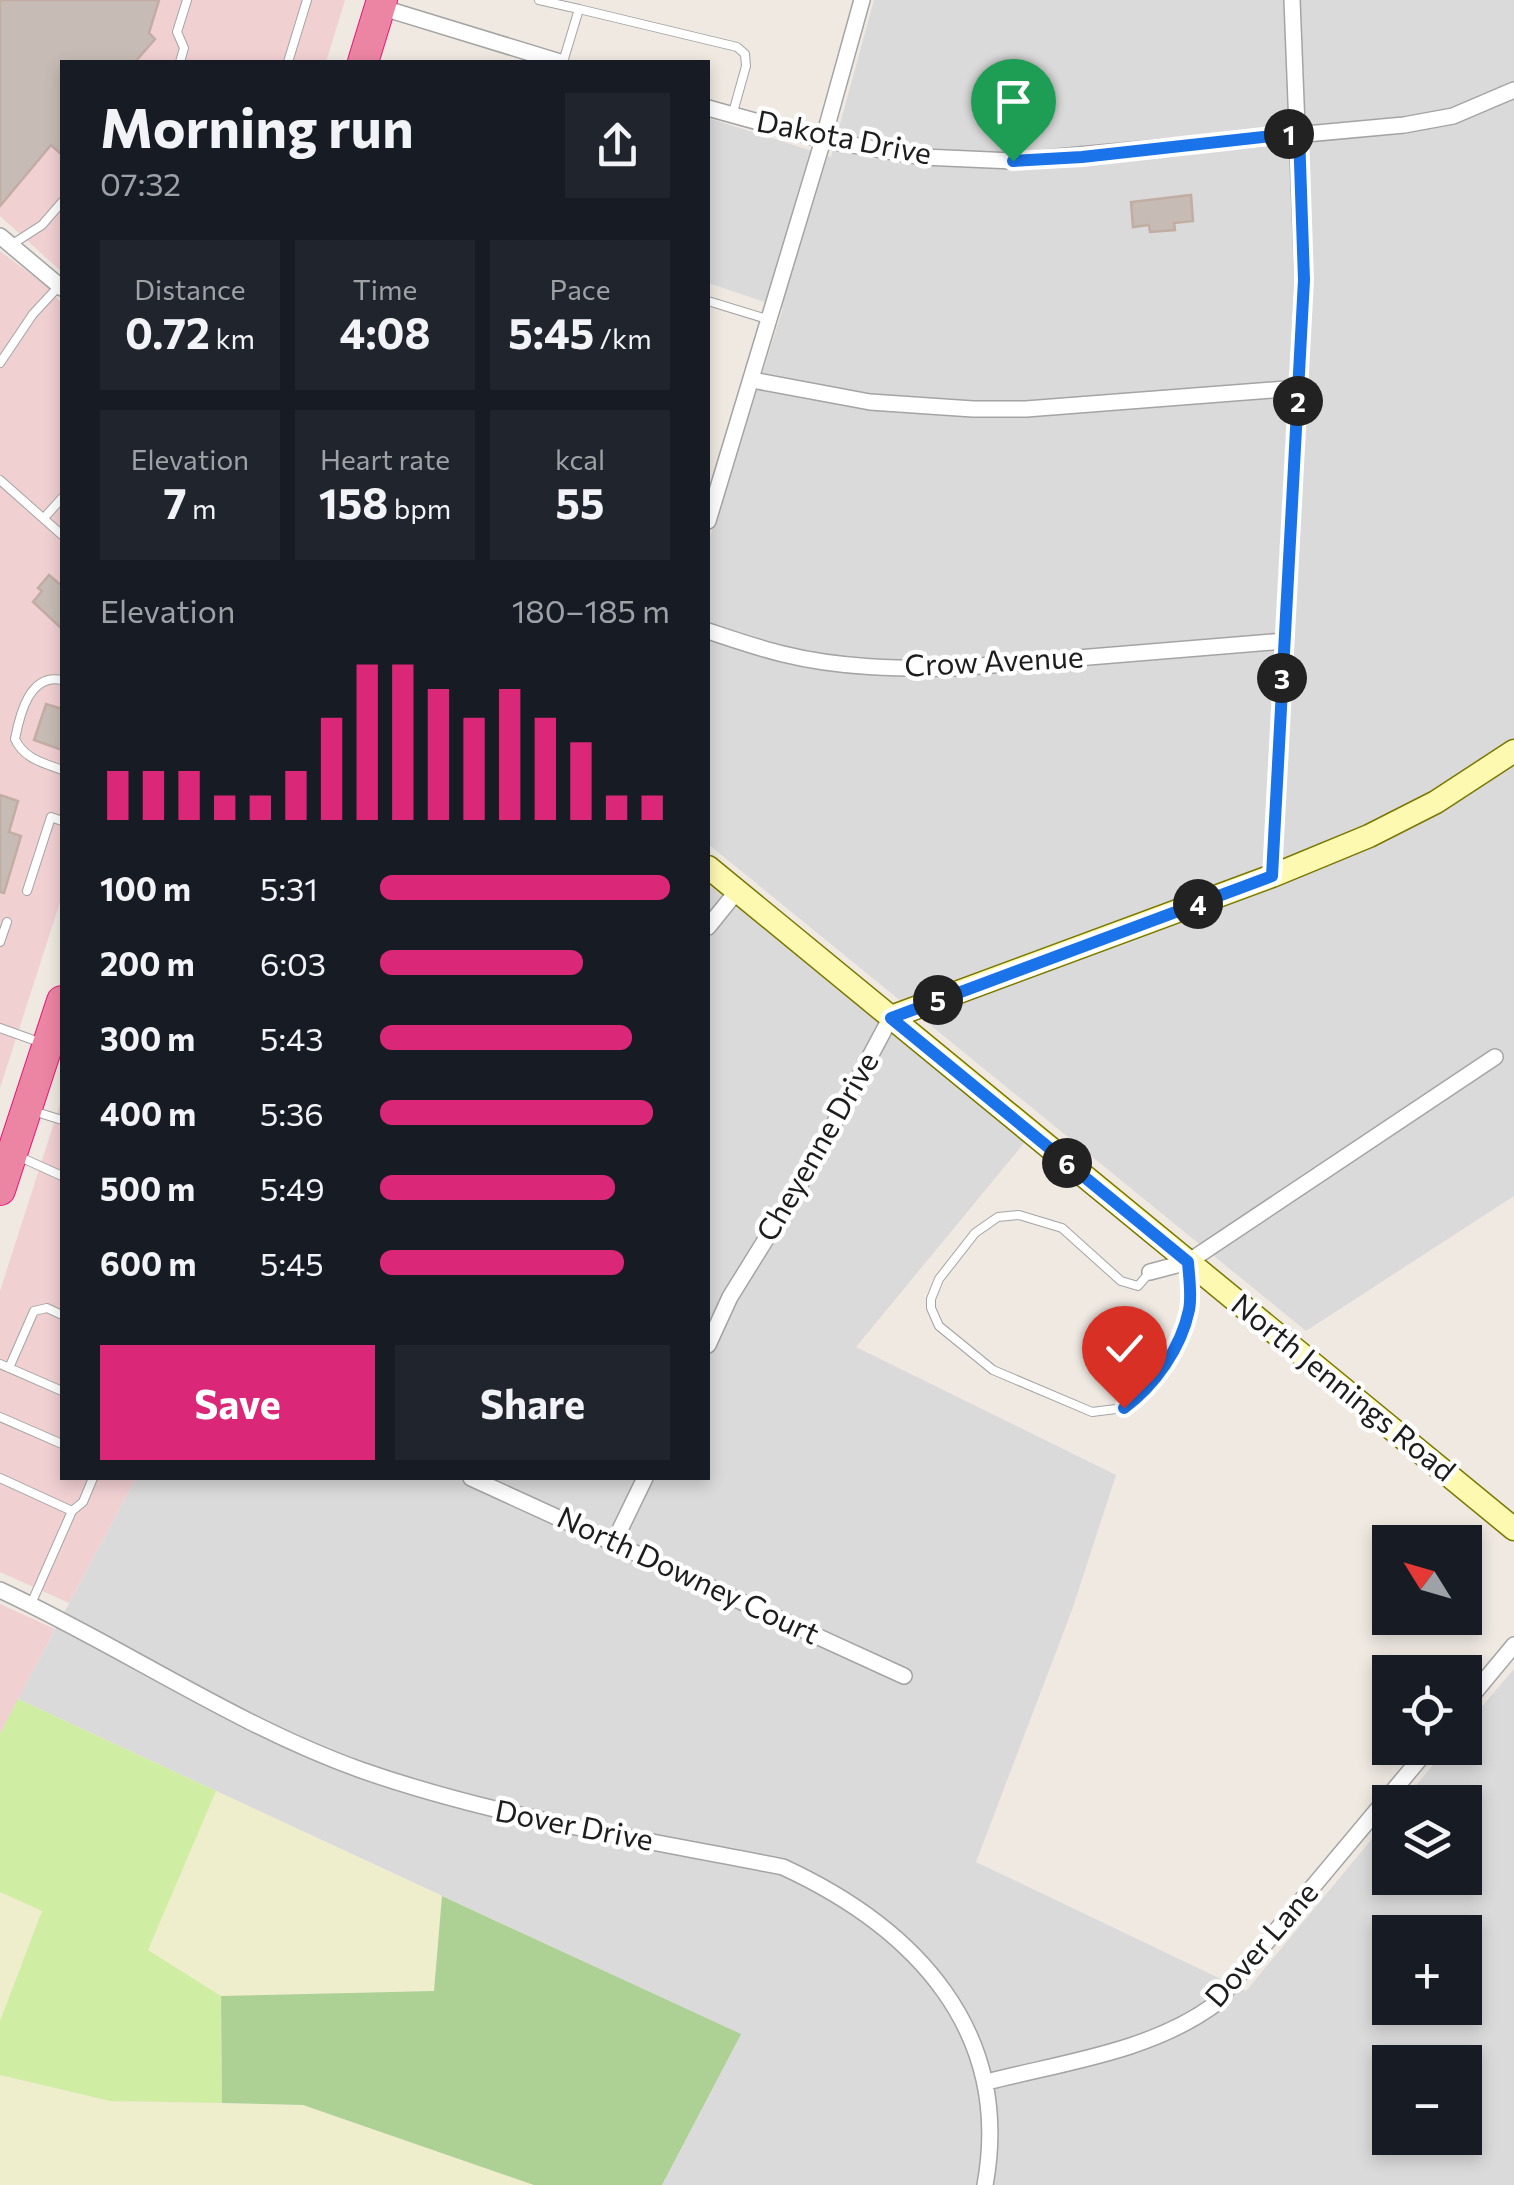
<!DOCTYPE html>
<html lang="en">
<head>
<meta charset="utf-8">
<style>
  :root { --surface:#171b24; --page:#20242c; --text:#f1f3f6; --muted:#9ea1a6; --accent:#db2777 }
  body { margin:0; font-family:Commissioner,sans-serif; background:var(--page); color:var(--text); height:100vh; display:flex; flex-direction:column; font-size:38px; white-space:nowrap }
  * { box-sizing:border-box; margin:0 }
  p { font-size:32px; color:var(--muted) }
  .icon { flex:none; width:55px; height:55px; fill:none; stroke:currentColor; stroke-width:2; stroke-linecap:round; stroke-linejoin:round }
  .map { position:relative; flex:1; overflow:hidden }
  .drawer { position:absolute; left:60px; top:60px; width:650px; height:1420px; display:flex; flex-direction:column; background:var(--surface); border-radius:0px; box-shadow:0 5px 15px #0003 }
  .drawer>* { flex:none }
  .needle { width:65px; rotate:307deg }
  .fabs { position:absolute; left:1372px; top:1525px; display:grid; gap:20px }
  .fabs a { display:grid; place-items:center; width:110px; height:110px; border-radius:0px; background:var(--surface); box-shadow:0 5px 15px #0003; font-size:50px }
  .pin { position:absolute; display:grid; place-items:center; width:85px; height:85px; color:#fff; margin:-102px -42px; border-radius:50% 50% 50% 0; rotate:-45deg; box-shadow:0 0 10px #0007 }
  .pin .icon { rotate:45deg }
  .km { position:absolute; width:50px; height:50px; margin:-25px; border-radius:50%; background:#222; color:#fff; font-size:28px; line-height:50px; text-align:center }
  .round { display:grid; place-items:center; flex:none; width:105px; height:105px; border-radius:0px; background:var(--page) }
  .headline { display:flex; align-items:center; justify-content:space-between; height:170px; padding:0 40px }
  h1 { font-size:55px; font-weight:700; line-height:75px }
  .metrics { display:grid; grid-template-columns:repeat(3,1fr); gap:15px; height:170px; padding:10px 40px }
  .metrics div { display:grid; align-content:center; border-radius:0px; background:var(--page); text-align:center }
  .metrics b { font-size:42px; font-weight:700 }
  .metrics small { font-size:28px; font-weight:400 }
  .metrics p { font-size:28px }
  .chart { height:280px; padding:20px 40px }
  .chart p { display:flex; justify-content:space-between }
  .chart svg { width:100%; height:180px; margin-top:10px; stroke:var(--accent); stroke-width:6 }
  .cta { display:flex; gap:20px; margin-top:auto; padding:20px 40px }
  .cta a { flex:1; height:115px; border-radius:0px; background:var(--accent); color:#fff; font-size:40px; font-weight:700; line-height:115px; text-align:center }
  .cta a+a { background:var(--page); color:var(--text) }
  ul { padding:0 40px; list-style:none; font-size:32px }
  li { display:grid; grid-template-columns:160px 120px 1fr; align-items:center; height:75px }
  li i { height:25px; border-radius:12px; background:var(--accent) }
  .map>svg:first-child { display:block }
</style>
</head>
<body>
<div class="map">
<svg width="1514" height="2185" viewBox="0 0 1514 2185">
  <rect width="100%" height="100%" fill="#efe9e2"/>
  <path fill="#dbdada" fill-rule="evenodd" d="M874 0H1514V1196L1306 1331 708 844V543L783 308 708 283V118L831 157Z
    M708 884 1025 1142 856 1347 1116 1475 1072 1610 976 1862 1246 1991 1390 1817V1878H1465V1802H1402L1447 1748H1465V1726L1514 1669V2185H662L740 2034 18 1699 136 1478H708ZM1390 1932H1465V2008H1390ZM1390 2062H1465V2138H1390Z"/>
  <path fill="#f1d0d2" d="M0 0H345L326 62H62V272L0 216Z
    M0 251 48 287 62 304V896L0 1088Z
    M62 1098V1478H136L69 1603 0 1572V1291Z
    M0 1604 55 1629 0 1734Z"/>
  <path fill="#efeecc" d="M216 1791 442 1896 435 1991 221 1996 147 1950Z
    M0 1892 42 1911 0 2021Z
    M0 2075 110 2101 303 2105 534 2185H0Z"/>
  <path fill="#d0eda4" d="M18 1699 216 1791 148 1950 221 1996 222 2103 110 2101 0 2075V2021L42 1911 0 1892V1734Z"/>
  <path fill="#add194" d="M442 1896 741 2034 662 2185H534L303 2105 222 2103 221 1996 434 1991Z"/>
  <path fill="#c7bbb5" stroke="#c2ada3" stroke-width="2.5" d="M0 0H159L149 33 155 39 135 62H62V155L51 145 0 206Z
    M1191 195 1193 221 1174 223 1175 230 1150 232 1149 225 1133 227 1131 202Z
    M49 575 62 586V629L33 602 42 591 38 588Z
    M46 704 62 709V750L34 740Z
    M0 795 18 801 9 832 21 836 4 893 0 892Z"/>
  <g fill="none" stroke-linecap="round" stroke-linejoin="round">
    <defs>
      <path id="lane" d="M539 0 579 9 563 62
        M579 9 737 47 745 54 746 66 732 116
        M180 62 184 48 177 32 187 0
        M288 62 307 0
        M11 245 42 225 62 202
        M708 301 770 320
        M0 363 33 314 60 285
        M0 480 62 535
        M44 518 62 498
        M62 680C30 673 20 713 15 739 24 759 44 763 62 770
        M27 891 51 817 62 821
        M0 942 7 922
        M0 1028 39 1042
        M33 1111 62 1120
        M20 1157 62 1176
        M1150 1272 1138 1286 1121 1281 1062 1228 1019 1215 998 1217 975 1233 939 1279 931 1299V1308L939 1326 993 1370 1092 1412 1124 1408 1155 1379 1181 1332 1190 1308 1188 1267
        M0 1364 62 1391
        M9 1368 34 1311 47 1308 62 1315
        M0 1417 62 1444
        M0 1478 72 1511 83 1502 93 1478
        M31 1604 72 1511"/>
      <path id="street" d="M380 7 560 62
        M708 108 823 140 923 157 1013 161 1404 125 1453 116 1514 90
        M0 236 62 288
        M752 380 870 402 973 409H1026L1299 388
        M708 521 823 140 862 0
        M708 631C732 639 758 648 783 654 839 668 899 669 956 668L1284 641
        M1272 876 1303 280 1292 0
        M708 927 737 891
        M1150 1272 1188 1262 1495 1057
        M708 1345 730 1297 812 1165 891 1017
        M471 1478 904 1676
        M614 1542 645 1478
        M0 1590C121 1646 235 1725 361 1770 498 1818 642 1839 783 1867 915 1928 1013 2031 985 2185
        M1465 1704 1514 1645
        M987 2082C1064 2062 1149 2052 1214 2005L1429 1748"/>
      <path id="secondary" d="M708 867 1514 1529
        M891 1017 1272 876 1369 836 1436 802 1514 751"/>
      <path id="highway" d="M363 62 382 0
        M0 1190 62 1001"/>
    </defs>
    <use href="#lane" stroke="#a4a4a4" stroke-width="10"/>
    <use href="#street" stroke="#a4a4a4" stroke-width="18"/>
    <use href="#secondary" stroke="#787700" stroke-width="25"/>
    <use href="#highway" stroke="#e41875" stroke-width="32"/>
    <use href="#lane" stroke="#fff" stroke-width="8"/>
    <use href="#street" stroke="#fff" stroke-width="15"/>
    <use href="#secondary" stroke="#fef9b1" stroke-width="22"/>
    <use href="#highway" stroke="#ec84a3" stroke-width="30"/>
  </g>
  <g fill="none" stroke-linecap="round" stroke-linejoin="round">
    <defs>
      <path id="route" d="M1013 161 1082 157 1299 133 1304 280 1272 876 891 1018 1188 1262C1189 1277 1192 1296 1189 1310 1181 1348 1155 1385 1124 1408"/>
    </defs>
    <use href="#route" stroke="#fff" stroke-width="20"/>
    <use href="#route" stroke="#1a73e8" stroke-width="12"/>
  </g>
  <g text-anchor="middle" stroke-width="9" stroke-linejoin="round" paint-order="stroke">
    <g font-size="30" fill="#1d1d1d" stroke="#fff">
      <text transform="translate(844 138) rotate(11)" y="10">Dakota Drive</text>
      <text transform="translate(994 662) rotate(-3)" y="10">Crow Avenue</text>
      <text transform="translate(818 1147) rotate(-60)" y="10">Cheyenne Drive</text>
      <text transform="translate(1343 1388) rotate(39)" y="10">North Jennings Road</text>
      <text transform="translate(688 1576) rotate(25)" y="10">North Downey Court</text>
      <text transform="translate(574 1826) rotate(11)" y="10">Dover Drive</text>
      <text transform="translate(1262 1945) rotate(-49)" y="10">Dover Lane</text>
    </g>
  </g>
</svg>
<div class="fabs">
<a><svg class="needle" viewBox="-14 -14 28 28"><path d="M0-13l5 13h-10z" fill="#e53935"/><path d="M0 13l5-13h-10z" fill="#9ea1a6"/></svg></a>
<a><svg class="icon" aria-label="locate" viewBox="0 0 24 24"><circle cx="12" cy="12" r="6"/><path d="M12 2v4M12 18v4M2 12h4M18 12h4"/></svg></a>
<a><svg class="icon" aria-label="layers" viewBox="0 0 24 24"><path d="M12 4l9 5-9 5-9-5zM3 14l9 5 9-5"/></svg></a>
<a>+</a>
<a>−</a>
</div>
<div class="pin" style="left:1013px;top:161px;background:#1e9e55"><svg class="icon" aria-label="arrive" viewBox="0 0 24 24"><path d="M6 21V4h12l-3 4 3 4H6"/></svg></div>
<div class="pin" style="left:1124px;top:1408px;background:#d93025"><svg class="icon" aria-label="check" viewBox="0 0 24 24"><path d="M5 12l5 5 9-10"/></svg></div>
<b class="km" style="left:1289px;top:134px">1</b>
<b class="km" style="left:1298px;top:401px">2</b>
<b class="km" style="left:1282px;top:678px">3</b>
<b class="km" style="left:1198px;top:904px">4</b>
<b class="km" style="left:938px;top:1000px">5</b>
<b class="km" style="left:1067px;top:1163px">6</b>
<section class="drawer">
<div class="headline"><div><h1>Morning run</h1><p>07:32</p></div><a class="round"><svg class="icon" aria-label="share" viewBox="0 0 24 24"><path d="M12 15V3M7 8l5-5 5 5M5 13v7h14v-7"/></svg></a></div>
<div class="metrics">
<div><p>Distance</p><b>0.72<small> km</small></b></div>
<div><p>Time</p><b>4:08</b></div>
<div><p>Pace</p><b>5:45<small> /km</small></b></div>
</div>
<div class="metrics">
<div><p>Elevation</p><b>7<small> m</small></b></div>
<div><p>Heart rate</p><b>158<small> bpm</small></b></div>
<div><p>kcal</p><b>55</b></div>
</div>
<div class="chart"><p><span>Elevation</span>180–185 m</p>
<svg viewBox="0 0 160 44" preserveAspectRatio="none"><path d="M5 44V32M15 44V32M25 44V32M35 44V38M45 44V38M55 44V32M65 44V19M75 44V6M85 44V6M95 44V12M105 44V19M115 44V12M125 44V19M135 44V25M145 44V38M155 44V38"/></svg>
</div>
<ul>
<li><b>100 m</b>5:31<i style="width:100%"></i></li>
<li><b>200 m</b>6:03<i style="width:70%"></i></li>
<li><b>300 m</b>5:43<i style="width:87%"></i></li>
<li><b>400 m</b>5:36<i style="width:94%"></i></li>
<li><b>500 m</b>5:49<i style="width:81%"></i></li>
<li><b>600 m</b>5:45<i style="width:84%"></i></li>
</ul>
<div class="cta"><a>Save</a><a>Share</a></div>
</section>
</div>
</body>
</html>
